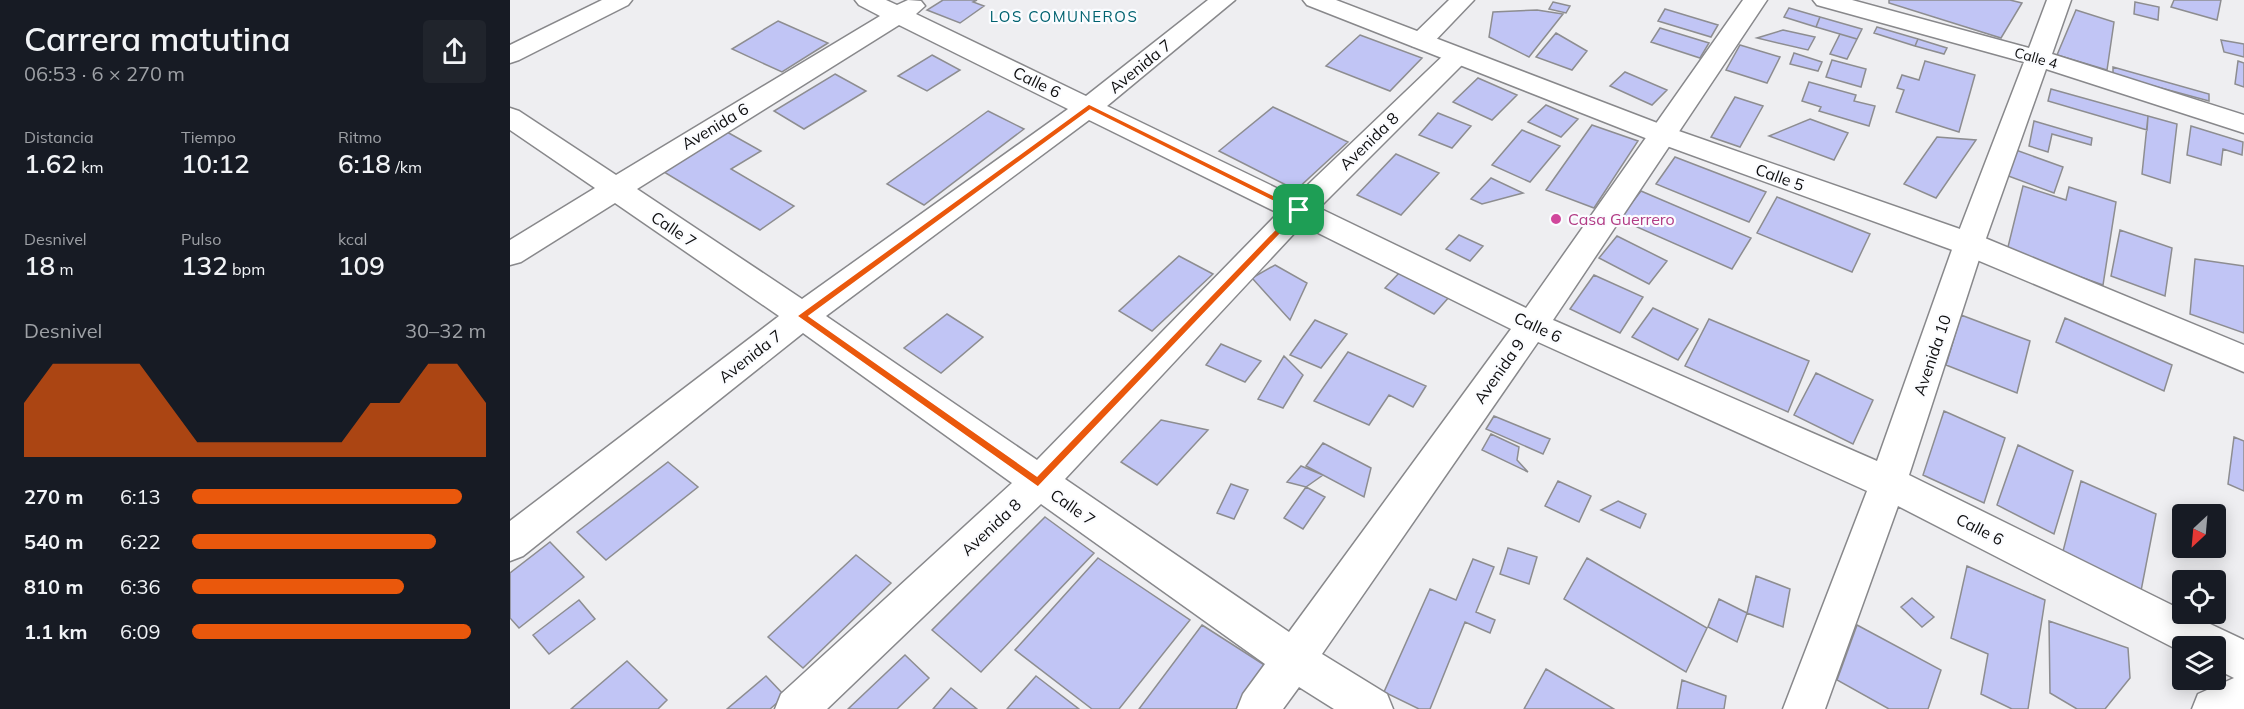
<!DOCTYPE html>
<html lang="es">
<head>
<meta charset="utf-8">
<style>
  :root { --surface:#171b24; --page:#20242c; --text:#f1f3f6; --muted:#9ea1a6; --accent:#ea580c }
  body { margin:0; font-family:Mulish,sans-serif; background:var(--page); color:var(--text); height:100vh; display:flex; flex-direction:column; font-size:22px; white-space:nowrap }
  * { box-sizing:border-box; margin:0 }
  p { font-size:20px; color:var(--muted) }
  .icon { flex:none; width:33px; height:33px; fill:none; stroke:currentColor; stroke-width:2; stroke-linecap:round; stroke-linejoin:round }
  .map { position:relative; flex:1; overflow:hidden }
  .side { display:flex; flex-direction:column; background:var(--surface); width:510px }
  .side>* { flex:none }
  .needle { width:39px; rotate:206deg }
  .controls { position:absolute; left:1662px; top:504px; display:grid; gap:12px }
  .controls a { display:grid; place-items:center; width:54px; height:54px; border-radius:6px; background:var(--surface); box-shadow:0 3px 15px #0003; font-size:30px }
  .pin { position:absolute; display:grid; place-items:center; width:51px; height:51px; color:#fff; margin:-26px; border-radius:12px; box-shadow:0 3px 9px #0006 }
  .round { display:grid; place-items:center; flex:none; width:63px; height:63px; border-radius:6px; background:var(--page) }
  .overview { display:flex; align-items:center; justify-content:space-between; height:102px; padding:0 24px }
  h1 { font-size:33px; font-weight:600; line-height:45px }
  .stats { display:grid; grid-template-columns:repeat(3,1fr); gap:9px; height:102px; padding:6px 24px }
  .stats div { display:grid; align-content:center }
  .stats b { font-size:26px; font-weight:600 }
  .stats small { font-size:16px; font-weight:400 }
  .stats p { font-size:16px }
  .chart { height:168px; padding:12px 24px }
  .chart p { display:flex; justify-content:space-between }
  .chart svg { width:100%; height:108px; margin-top:6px; fill:var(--accent); opacity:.7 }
  ul { padding:0 24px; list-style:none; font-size:20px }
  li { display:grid; grid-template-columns:96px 72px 1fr; align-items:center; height:45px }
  li i { height:15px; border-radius:8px; background:var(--accent) }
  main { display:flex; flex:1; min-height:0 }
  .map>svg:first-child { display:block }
</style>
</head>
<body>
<main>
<section class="side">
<div class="overview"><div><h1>Carrera matutina</h1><p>06:53 · 6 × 270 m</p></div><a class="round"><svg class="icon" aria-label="share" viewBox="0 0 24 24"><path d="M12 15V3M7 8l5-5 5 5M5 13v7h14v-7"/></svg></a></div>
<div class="stats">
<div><p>Distancia</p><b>1.62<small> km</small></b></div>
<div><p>Tiempo</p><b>10:12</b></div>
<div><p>Ritmo</p><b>6:18<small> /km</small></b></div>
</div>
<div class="stats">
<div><p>Desnivel</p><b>18<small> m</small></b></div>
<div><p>Pulso</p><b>132<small> bpm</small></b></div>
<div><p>kcal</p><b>109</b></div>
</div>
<div class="chart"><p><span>Desnivel</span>30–32 m</p>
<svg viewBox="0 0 160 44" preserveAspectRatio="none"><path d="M0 44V22L10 6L20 6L30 6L40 6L50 22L60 38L70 38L80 38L90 38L100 38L110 38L120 22L130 22L140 6L150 6L160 22V44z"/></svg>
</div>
<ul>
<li><b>270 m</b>6:13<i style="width:92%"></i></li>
<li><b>540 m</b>6:22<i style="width:83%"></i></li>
<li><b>810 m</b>6:36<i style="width:72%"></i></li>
<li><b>1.1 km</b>6:09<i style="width:95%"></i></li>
</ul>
</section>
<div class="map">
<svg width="1734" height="709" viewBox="0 0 1734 709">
  <rect width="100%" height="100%" fill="#eeeef1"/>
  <path fill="#c1c5f5" stroke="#8d8d90" stroke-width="1.5" d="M433 0H467L463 2 474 6 450 23 417 10Z
    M1379 0H1500L1512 3 1491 38 1379 3Z
    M1664 0H1711L1707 20 1661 7Z
    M1043 2 1060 6 1056 13 1039 9Z
    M1625 2 1649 7 1648 20 1624 14Z
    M1279 8 1310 17 1306 27 1274 17Z
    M1155 9 1208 25 1201 37 1148 21Z
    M1027 10 1053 14 1019 57 979 37 983 12Z
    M1566 10 1604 22 1597 70 1547 55Z
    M1310 17 1352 29 1347 39 1306 27Z
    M268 21 318 43 272 72 222 49Z
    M1367 27 1408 39 1405 46 1364 33Z
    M1150 28 1199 43 1190 58 1141 42Z
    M1273 30 1305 37 1298 50 1247 38Z
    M1046 33 1077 51 1062 70 1026 57Z
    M1330 34 1347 39 1337 59 1320 54Z
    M850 35 912 58 880 91 816 66Z
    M1408 39 1437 48 1434 54 1405 46Z
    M1711 40 1734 44V57L1714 52Z
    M1230 45 1270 57 1257 83 1216 70Z
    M1284 53 1312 62 1308 71 1280 64Z
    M422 55 450 70 417 91 388 76Z
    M1322 60 1356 69 1351 87 1316 77Z
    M1415 61 1465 75 1449 132 1386 112 1394 90 1387 88 1392 75 1409 80Z
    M1728 61 1734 63V87L1725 84Z
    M1603 67 1699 94V101L1603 75Z
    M1115 72 1157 90 1142 105 1100 86Z
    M325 74 356 91 294 129 264 111Z
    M968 78 1007 95 982 120 943 102Z
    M1299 82 1346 95 1344 101 1365 106 1359 126 1309 111 1311 107 1292 101Z
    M1541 89 1638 116 1637 130 1538 101Z
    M1225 97 1253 106 1230 147 1201 137Z
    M1036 105 1068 119 1051 137 1018 122Z
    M763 107 838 142 786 190 709 151Z
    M478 111 514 129 414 205 377 184Z
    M928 113 961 126 942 148 909 135Z
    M1638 116 1667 124 1660 183 1632 174Z
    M1300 119 1338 133 1324 160 1259 136Z
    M1524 121 1582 138 1581 145 1542 134 1538 152 1519 146Z
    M1082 125 1128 141 1084 208 1036 190Z
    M1681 126 1733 142 1732 155 1713 149 1711 165 1677 155Z
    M1012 130 1050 146 1020 182 982 165Z
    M217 132 251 151 221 169 284 206 250 230 154 172Z
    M1427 137 1466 140 1426 198 1394 184Z
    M1503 149 1553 167 1544 193 1493 174Z
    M886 154 929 173 891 215 847 195Z
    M1165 157 1256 192 1239 222 1146 184Z
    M981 178 1013 193 972 204 961 199Z
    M1513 186 1556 200 1559 187 1606 202 1593 285 1497 251Z
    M1131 191 1241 238 1222 269 1109 219Z
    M1267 197 1360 234 1342 272 1247 233Z
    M1610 230 1662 248 1655 296 1601 276Z
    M949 235 973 246 960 261 936 249Z
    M1107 236 1157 261 1139 284 1089 258Z
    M669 256 703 274 642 331 609 311Z
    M1685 259 1734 266V333L1680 314Z
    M765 265 797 283 780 320 742 278Z
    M891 271 940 296 924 314 875 288Z
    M1084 275 1133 297 1110 333 1060 309Z
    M1143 308 1188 329 1168 360 1122 337Z
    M437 314 473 337 431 373 394 348Z
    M1451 315 1520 341 1507 393 1436 365Z
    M1555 318 1662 365 1654 391 1546 342Z
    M1199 319 1299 361 1278 412 1175 366Z
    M805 320 837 334 811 368 780 355Z
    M711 344 751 361 735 382 696 365Z
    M838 352 916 386 903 407 879 395 859 425 804 401Z
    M774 356 793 375 773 408 748 399Z
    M1306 373 1363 400 1343 444 1284 415Z
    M1434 411 1495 438 1474 503 1413 475Z
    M984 416 1040 439 1033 454 976 429Z
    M651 420 698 430 647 485 611 462Z
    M981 434 1009 447 1007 460 1018 472 972 450Z
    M1724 437 1734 441V491L1718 484Z
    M813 443 861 468 854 497 796 466Z
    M1508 445 1563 471 1544 534 1487 505Z
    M158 462 188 487 96 560 67 532Z
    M791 466 813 475 796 487 777 482Z
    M1048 481 1081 496 1069 522 1035 506Z
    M1571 481 1646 514 1630 596 1551 559Z
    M721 484 738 490 724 519 707 513Z
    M796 487 815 497 793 529 774 518Z
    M1108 501 1136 514 1130 528 1091 510Z
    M535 517 584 553 471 672 422 630Z
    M40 542 74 577 9 628 0 618V573Z
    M998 548 1027 557 1019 584 990 574Z
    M346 555 381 583 293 668 258 637Z
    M588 558 680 620 609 709H582L505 650Z
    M1077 558 1197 628 1176 672 1054 599Z
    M963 559 984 567 966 612 985 620 980 633 955 622 920 709H909L874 692 920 589 946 600Z
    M1457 566 1535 600 1518 709H1502L1471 694 1478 654 1441 638Z
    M1246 576 1280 589 1273 627 1237 613Z
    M1402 598 1424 617 1412 627 1391 607Z
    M1209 599 1237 613 1227 642 1198 627Z
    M69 600 85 619 39 654 23 635Z
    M1539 621 1618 648 1620 678 1595 709H1567L1540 693Z
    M692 625 756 666 726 709H629Z
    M1347 625 1431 670 1418 709H1379L1327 680Z
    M395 655 419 678 387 709H338Z
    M117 661 157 700 148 709H61Z
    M1036 669 1104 709H1014Z
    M256 676 275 696 260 709H217Z
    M526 676 569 709H497Z
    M1172 680 1216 696 1214 709H1167Z
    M441 688 467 709H423Z"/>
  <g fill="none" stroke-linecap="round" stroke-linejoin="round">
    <defs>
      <path id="street" d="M92 0H122L118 5 9 60 0 63V45Z
        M345 0H376L387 5 398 0 411 1 415 6 406 14 576 96 698 0H725L597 106 785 197 938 51 947 48 956 51 960 56 956 61 809 208 1016 308 1233 0H1257L1043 320 1367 461 1444 244 1514 62 1307 5 1303 0H1342L1519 48 1537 0H1561L1542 54 1734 115V133L1536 69 1474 244 1399 475 1672 610V614H1679L1734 640V709H1682L1688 694 1724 678 1706 669V646H1672V652L1388 506 1315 709H1273L1357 491 1028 342 812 654 877 694 883 709H824L789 687 773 709H727L733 694 755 664 531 504 317 709H265L271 694 502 483 293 333 13 556 0 561V521L269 316 105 203 11 262 0 265V240L85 188 0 130V108L9 111 106 175 370 16 349 5ZM389 25 558 109 292 299 127 189ZM579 120 768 213 527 460 316 316ZM792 225 1001 329 779 632 555 479Z
        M939 0H964L920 46 911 48 902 46 899 41 902 36Z"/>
      <path id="secondary" d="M793 0H826L1163 129 1470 236 1734 345V372L1448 252 1143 141 797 5Z"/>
    </defs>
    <use href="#street" stroke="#88888b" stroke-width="3"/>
    <use href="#secondary" stroke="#88888b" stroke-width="3"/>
    <use href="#street" fill="#fff" fill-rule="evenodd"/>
    <use href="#secondary" fill="#fff" fill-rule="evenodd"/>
  </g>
  <path fill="#ea580c" stroke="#fff" stroke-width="1.5" fill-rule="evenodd" d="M579 104 793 210 528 487 287 316ZM580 110 783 211 527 476 299 316Z"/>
  <circle fill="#d1479c" stroke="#fbfcff" stroke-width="2" cx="1046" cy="219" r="6"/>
  <g text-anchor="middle" stroke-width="4.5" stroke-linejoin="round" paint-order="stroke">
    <g font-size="14" fill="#0e0e0f" stroke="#fbfcff">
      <text transform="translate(1526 58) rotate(16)" y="5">Calle 4</text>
    </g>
    <g font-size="15" letter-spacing="1.5" fill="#006270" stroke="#fbfcff">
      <text x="554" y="22">LOS COMUNEROS</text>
    </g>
    <g font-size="16" fill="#0e0e0f" stroke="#fbfcff">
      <text transform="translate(630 66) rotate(-39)" y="6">Avenida 7</text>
      <text transform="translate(527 82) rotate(26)" y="6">Calle 6</text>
      <text transform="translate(205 126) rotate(-31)" y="6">Avenida 6</text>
      <text transform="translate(859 141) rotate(-44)" y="6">Avenida 8</text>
      <text transform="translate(1270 177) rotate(20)" y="6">Calle 5</text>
      <text transform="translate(164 229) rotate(34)" y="6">Calle 7</text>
      <text transform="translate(1028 327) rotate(25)" y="6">Calle 6</text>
      <text transform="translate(1422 355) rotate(-71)" y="6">Avenida 10</text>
      <text transform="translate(240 356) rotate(-38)" y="6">Avenida 7</text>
      <text transform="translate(989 371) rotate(-55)" y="6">Avenida 9</text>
      <text transform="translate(563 507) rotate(35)" y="6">Calle 7</text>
      <text transform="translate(481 527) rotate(-43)" y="6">Avenida 8</text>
      <text transform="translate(1470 529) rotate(27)" y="6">Calle 6</text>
    </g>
    <g font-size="16" fill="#b23c85" stroke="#fbfcff" text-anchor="start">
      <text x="1058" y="225">Casa Guerrero</text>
    </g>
  </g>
</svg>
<div class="controls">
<a><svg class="needle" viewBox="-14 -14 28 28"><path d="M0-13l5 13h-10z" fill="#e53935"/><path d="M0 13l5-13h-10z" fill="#9ea1a6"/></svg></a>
<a><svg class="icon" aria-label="locate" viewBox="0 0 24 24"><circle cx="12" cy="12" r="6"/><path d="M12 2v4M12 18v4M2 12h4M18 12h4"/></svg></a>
<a><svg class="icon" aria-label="layers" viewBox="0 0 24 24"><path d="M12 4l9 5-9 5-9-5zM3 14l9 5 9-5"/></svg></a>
</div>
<div class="pin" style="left:789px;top:210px;background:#1e9e55"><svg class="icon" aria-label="arrive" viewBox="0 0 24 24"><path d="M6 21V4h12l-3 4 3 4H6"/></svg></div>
</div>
</main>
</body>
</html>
